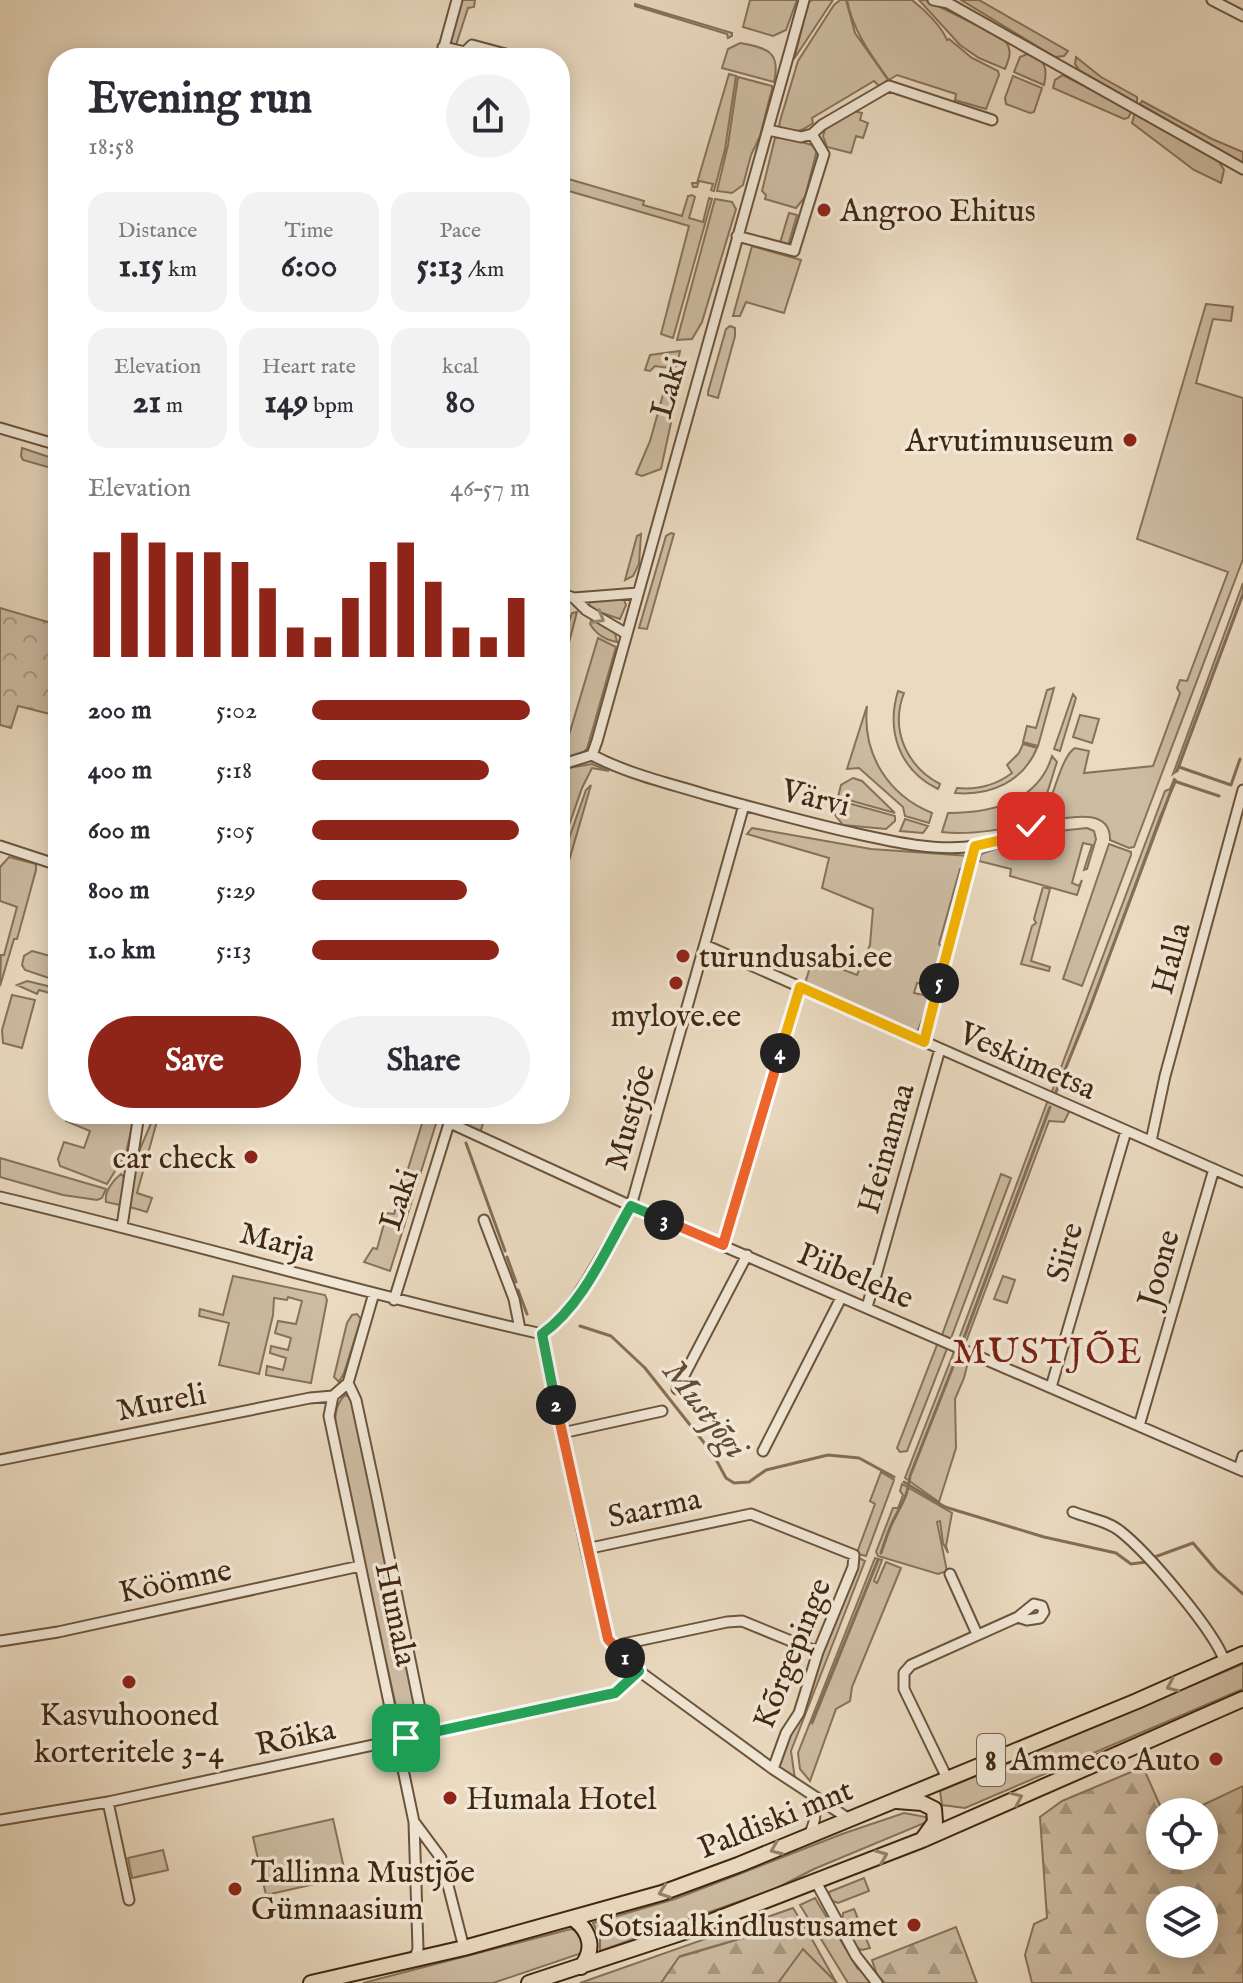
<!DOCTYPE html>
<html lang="en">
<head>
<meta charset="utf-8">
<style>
  :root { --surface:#fff; --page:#f2f2f3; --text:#2b2b33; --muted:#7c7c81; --accent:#8f2418 }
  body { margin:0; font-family:"IM FELL English",serif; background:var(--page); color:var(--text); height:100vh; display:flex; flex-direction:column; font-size:30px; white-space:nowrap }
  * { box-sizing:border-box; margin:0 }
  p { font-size:26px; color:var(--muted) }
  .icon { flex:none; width:44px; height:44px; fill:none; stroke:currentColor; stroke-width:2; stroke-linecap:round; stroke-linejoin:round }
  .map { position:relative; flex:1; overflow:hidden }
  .details { position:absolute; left:48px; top:48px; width:522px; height:1076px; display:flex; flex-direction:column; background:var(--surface); border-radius:32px; box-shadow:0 4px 20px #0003 }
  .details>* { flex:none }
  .fabs { position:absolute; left:1146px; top:1798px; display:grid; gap:16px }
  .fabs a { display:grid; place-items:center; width:72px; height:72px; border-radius:50%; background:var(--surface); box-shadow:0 4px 20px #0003; font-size:40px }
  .pin { position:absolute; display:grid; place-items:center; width:68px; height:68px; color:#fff; margin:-34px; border-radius:16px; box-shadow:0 4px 12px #0006 }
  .km { position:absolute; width:40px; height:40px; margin:-20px; border-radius:50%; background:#222; color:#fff; font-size:22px; line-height:40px; text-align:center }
  .round { display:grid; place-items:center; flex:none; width:84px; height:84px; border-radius:42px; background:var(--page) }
  .overview { display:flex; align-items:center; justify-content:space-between; height:136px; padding:0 40px }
  h1 { font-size:44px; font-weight:700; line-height:60px }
  .stats { display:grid; grid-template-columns:repeat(3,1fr); gap:12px; height:136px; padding:8px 40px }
  .stats div { display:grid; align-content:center; border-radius:20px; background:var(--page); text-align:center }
  .stats b { font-size:34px; font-weight:700 }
  .stats small { font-size:22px; font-weight:400 }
  .stats p { font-size:22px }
  .chart { height:224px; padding:16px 40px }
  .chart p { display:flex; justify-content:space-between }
  .chart svg { width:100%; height:144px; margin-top:8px; stroke:var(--accent); stroke-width:6 }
  .action { display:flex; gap:16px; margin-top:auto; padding:16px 40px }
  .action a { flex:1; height:92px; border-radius:48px; background:var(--accent); color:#fff; font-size:32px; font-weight:700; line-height:92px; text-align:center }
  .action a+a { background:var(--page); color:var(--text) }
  ul { padding:0 40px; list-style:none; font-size:26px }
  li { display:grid; grid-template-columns:128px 96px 1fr; align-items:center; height:60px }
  li i { height:20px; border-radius:10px; background:var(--accent) }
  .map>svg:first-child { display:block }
</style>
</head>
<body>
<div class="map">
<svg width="1243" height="1983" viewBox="0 0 1243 1983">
  <defs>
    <pattern id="forest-firs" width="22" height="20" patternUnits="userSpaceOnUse" patternTransform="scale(2)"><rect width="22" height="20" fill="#cdbca2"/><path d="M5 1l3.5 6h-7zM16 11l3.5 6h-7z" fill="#a89983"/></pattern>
    <pattern id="park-crowns" width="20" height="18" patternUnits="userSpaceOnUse" patternTransform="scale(2)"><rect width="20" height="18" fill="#cdbca2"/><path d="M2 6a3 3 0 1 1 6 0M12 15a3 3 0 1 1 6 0" fill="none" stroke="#a89983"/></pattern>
  </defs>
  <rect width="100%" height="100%" fill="#eadac0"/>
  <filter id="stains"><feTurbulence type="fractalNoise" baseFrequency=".0025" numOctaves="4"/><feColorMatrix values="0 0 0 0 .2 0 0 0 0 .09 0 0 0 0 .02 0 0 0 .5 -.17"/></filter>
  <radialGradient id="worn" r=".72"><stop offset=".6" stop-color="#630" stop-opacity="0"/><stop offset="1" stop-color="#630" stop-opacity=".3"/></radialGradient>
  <path fill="#cdbca2" stroke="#877259" stroke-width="2" d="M460 0H475L474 7 468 8 456 45 450 42Z
    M750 0H797L786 30 773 36 743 27Z
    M814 0H833L794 59 809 1Z
    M840 0H846L855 33 888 80 879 86 874 81 812 118 813 123C801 132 793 134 779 127L780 121 798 61 834 5Z
    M847 0H912C925 10 942 27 947 40L949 39 972 58 998 71 999 75 986 109 955 100 956 94 897 75 889 80C871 55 853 31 847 0Z
    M919 0H926L1003 38C1013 49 1010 57 1005 69L979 58 960 45Z
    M961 0H979L1068 51 1064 56 1055 57Z
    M635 4 732 33V36L728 38 727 34 635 6Z
    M740 43C768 48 781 52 774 82L722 68 728 49Z
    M1027 54C1045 58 1048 68 1044 85L1014 72 1020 57Z
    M1076 57 1101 77 1137 97V103L1079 70 1075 64Z
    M729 74 736 76 725 149 714 191 711 190 713 184 699 181 697 187H693L692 183H697Z
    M1063 75 1132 111 1128 118 1124 119 1053 88 1055 80Z
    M1013 76 1042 88 1034 112 1030 113 1006 104 1005 98Z
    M738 77 772 86V89L760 136 751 155 743 185 732 193 717 191 728 145Z
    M1142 101 1212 139 1243 152V163L1140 104Z
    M854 111 862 113 860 120 868 123 863 138 856 136 851 153 827 147 823 136 826 127Z
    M1135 113 1218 160 1224 170 1221 183 1194 170 1132 123Z
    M784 137 812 145 817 150 805 197 796 208 765 199 766 195 762 191 775 138Z
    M565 178 644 201 643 205 682 216 688 196 692 195 695 197 689 218 703 222 709 198 712 199 673 338 661 334 689 226 562 189Z
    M715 199 732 202 736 209 702 322 692 339 677 340Z
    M789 213 797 215 788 246 780 243Z
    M752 246 801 260 784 313 746 302 740 316H733Z
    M1206 304 1233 307 1231 321 1213 319 1196 383 1243 398V559L1137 839 1134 847 1129 848 1110 840C1111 808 1071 817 1051 820H1047L1045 815C1052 799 1062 755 1075 748L1089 751 1084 773 1153 766 1180 693 1177 688 1180 680 1187 681 1228 572 1137 539Z
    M730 326 735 328V336L718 398 708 395V392L726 329Z
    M680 351 677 366 669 368 655 366 650 371 645 370 650 355Z
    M668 377 679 378 680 381 661 469 642 476 636 474 650 441Z
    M22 448 58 460V470L23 460 21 456Z
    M671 533 674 534 647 629 639 628 666 536Z
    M641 534 639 564 633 576 625 580 637 536Z
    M1243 583V594L1177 771 1173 774Z
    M619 598 624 600 626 605 620 619 599 612 589 605 590 602Z
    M577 612 567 650 562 649 560 647 572 613Z
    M592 618 615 633 617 642C605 640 596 634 590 624Z
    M598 638 616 647 587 749C580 756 573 758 563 755Z
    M1054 688 1038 746 1023 742 1027 726 1036 728 1047 690Z
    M898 691 904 693C890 729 906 766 940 784L938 789C899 770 886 731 898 691Z
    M1073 694 1076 698 1060 751 1054 749Z
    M867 706C862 754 888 795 932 813L929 823 905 816 903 807 859 768 847 769Z
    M1080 715 1099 719 1092 743 1073 737Z
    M1023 744 1037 748C1023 782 990 796 955 793L957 788C978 790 995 786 1012 773L1007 765 1019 753Z
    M1052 756 1057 762C1051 779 1047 801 1035 815 1021 831 962 835 942 832L948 813C991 813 1038 802 1052 756Z
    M592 764 609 771 592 768 582 788 560 851V773L568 768Z
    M853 778 862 781 895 813 838 797 841 785Z
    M1174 779 1176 781 1160 817 1088 1013 1056 1092 1051 1094 1165 791 1170 789Z
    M591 785 562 885 560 886V864L586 790Z
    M837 800 895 816V821L886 829 843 825 835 815Z
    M905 819 928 826 923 833 900 831Z
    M752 828 871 849 970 856 967 866 960 869 939 944 944 949 934 984 931 986 917 983 914 993 928 996 930 1000 918 1030 912 1032 808 987 806 980 813 958 857 975 870 945 873 909 822 888 829 858 747 834Z
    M1087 828 1094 831 1096 839 1087 869 1084 870 1092 845 1083 843 1072 883 1079 886 1082 880 1077 895 1010 876 1011 869 979 861 981 854 1040 833Z
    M1109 844 1131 852V855L1082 986 1063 979Z
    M9 857 36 864V870L19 932 17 939H14L0 986 1 955H4L17 907 0 901V867Z
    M1043 887 1050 889 1031 961 1050 967 1049 971 1021 964 1032 926 1036 923 1034 919Z
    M32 951 58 958V981L25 970 22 965 24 956Z
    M27 981 56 988 53 994 39 990 37 994 17 985Z
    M12 995 35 1000 22 1048 3 1043 2 1030Z
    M1048 1100 1070 1110 1064 1122 1049 1121 964 1347 957 1344Z
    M68 1114H135L126 1153 107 1184 60 1166 58 1159 64 1142 84 1148 90 1131 66 1121Z
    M155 1114H159L137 1193 152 1198 147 1212 130 1207 137 1156Z
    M425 1114H439L390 1271 364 1262 373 1248 377 1249 387 1213 394 1214Z
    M458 1114H486L480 1133 462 1124Z
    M0 1158 106 1189 102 1198 97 1200 63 1195 0 1177Z
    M121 1174 126 1179 120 1205 106 1202C104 1192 113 1180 121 1174Z
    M1001 1174 1011 1178 950 1341 942 1335Z
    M233 1276 325 1295 327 1300 311 1383 266 1375 267 1366 283 1370 286 1358 270 1353 271 1346 288 1350 291 1338 275 1333 278 1321 296 1324 302 1301 288 1297 287 1300 274 1298 273 1315 259 1374 219 1365 229 1323 199 1316 200 1309 223 1315Z
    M1003 1276 1015 1280 1007 1303 994 1299Z
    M357 1314 361 1319 344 1373 339 1382 334 1377 347 1323 352 1315Z
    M940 1343 948 1346 907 1451 900 1452 897 1448 937 1345Z
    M955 1349 966 1354 968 1362 964 1378 955 1399 956 1448 939 1502 905 1478Z
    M345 1395 352 1398 419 1726 413 1731 403 1732 401 1729 336 1437C335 1421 333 1407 345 1395Z
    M881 1472 894 1480 866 1556 858 1554V1550L875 1504 870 1501Z
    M902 1484 952 1513 946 1546 948 1553 943 1543 940 1521 937 1522 947 1571 938 1574 878 1556 876 1552 893 1508H898L903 1495 900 1491Z
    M857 1557 865 1561 791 1751 795 1779 779 1768V1762Z
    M875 1558 882 1560 874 1581 877 1583 886 1562 901 1568 852 1687 850 1701 836 1709 810 1781 800 1769 798 1753Z
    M1243 1664V1689L965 1808 942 1805 940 1791Z
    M904 1813 926 1817 927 1822 814 1869 777 1888 600 1951V1938L593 1923 675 1899 842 1834Z
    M333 1819 346 1877 266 1895 253 1837Z
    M163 1850 168 1870 132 1878 128 1858Z
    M864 1878 869 1891 838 1903 830 1900 829 1892Z
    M815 1898 858 1969 861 1968 872 1983H848L800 1905Z
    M793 1908 809 1934 791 1924 680 1956 661 1983H580Z
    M854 1909 870 1948 862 1950 857 1948 842 1923 843 1913Z
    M571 1929 578 1931 585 1946 579 1954 493 1983H363Z
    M802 1948 837 1983H778Z"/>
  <path fill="url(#forest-firs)" stroke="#877259" stroke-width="2" fill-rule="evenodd" d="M1143 1767 1163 1812H1160V1856H1204V1812H1188L1243 1786V1983H1032L1025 1955 1034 1924 1047 1918 1040 1817 1062 1801ZM1204 1900V1944H1160V1900Z
    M791 1924 809 1934 836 1982 803 1949 778 1983H661L679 1957Z
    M956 1927 977 1983H885L877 1975 872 1960Z"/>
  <path fill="url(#park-crowns)" stroke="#877259" stroke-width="2" d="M0 608 58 625V702L54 715 18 706 11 728 0 725Z"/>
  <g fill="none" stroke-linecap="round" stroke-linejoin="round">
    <path stroke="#846e56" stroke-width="3" d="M1179 767 1231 785 1240 759
      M1177 771 1243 594
      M1177 782 1219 796
      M1056 1092 1088 1013 1175 780
      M466 1143 505 1251
      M507 1257 516 1282
      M518 1290 527 1314
      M580 1326 611 1336 645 1368 713 1454 726 1478 734 1483 749 1482 766 1470 828 1455 859 1458 894 1477
      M962 1343 1050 1107
      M904 1482 945 1507 1044 1537 1116 1553 1131 1564 1146 1562
      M881 1553C885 1542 888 1531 893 1521 901 1505 909 1494 910 1476L958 1354
      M1152 1558 1193 1543 1216 1570 1243 1594
      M812 1723 878 1560"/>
    <defs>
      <path id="minor" d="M933 0 948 3 1243 169
        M1212 0 1243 16
        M443 47 465 52 472 45 520 58
        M441 58 457 0
        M768 130 801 137 812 134 822 125 889 86 992 120
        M737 236 794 251 824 154 812 134
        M0 428 58 445
        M560 593 574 598 638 593
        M574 598 586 610 627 634
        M592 755C628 774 668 783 707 795 754 808 801 821 849 832 889 841 934 852 976 846 997 843 1015 835 1033 825
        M560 765 592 755 597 741 804 0
        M0 846 58 865
        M705 945 1243 1182
        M924 1042 975 846
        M450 1123 631 1206 1243 1471
        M1151 1141 1165 1076 1243 790
        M0 1197C181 1240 360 1293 542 1334
        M484 1220 514 1299 520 1329
        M122 1226 139 1114
        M723 1245 800 987
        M374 1293 348 1383 333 1396 329 1416 414 1822 418 1949 414 1960
        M394 1300 452 1114
        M867 1307 940 1049
        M542 1334 586 1549 608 1639 639 1671 773 1769 849 1819
        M542 1334 564 1315 586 1282 631 1206 744 805
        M348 1383 356 1400 376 1493 425 1733
        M1051 1387 1126 1131
        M677 1389 747 1255
        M1139 1426 1214 1169
        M562 1433 662 1411
        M763 1451 841 1298
        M0 1460 310 1398 333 1396
        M1239 1469 1243 1456
        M1073 1512C1088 1518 1108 1521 1120 1531 1147 1552 1214 1630 1225 1662
        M586 1549 751 1514 854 1555 853 1567 818 1652 799 1713 786 1733 773 1769
        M950 1574 977 1634
        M0 1641 58 1632 360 1566
        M616 1650 623 1644 727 1622 742 1621 818 1652
        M947 1778 904 1689V1673L911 1665 1018 1617 1034 1604 1042 1606 1044 1612 1040 1618 1027 1620 1018 1617
        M108 1802 129 1900
        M0 1820 108 1802 615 1693 639 1671
        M415 1823 441 1858 464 1948
        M809 1835C817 1819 816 1811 811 1794
        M816 1882 856 1956 877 1983"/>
      <path id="primary" d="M897 1801 922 1803 934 1809 935 1822 922 1840
        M574 1919C591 1932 595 1950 581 1967
        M311 1983 464 1948 662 1893 738 1865 1137 1701 1243 1654
        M529 1983 684 1932 922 1840 1243 1699"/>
    </defs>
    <use href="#minor" stroke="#6b543c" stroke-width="13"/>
    <use href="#primary" stroke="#412710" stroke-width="18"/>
    <use href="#minor" stroke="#f1e7d6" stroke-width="9"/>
    <use href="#primary" stroke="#eadac0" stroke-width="14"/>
  </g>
  <defs><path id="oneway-chevron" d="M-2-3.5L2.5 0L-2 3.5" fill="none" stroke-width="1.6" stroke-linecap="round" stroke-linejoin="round" transform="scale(2)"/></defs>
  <use stroke="#998773" href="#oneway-chevron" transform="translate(599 618) rotate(30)"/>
  <g stroke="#968068">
    <use href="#oneway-chevron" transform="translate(1172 1686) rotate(156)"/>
    <use href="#oneway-chevron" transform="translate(1017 1798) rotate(-24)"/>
    <use href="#oneway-chevron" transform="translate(776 1849) rotate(157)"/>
    <use href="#oneway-chevron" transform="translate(882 1856) rotate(-22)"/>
    <use href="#oneway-chevron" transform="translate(664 1892) rotate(161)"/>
  </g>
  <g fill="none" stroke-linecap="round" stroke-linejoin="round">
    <defs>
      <path id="split-1" d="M406 1738 615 1693 639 1671 625 1658"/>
      <path id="split-2" d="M556 1405 608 1639 625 1658"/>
      <path id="split-3" d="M556 1405 542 1334C583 1305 606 1249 631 1206L664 1220"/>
      <path id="split-4" d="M664 1220 723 1245 780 1053"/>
      <path id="split-5" d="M780 1053 800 987 924 1042 939 983"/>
      <path id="split-6" d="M939 983 975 846 1010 838 1031 826"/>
    </defs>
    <use href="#split-1" stroke="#fff" stroke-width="16"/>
    <use href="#split-2" stroke="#fff" stroke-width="16"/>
    <use href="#split-3" stroke="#fff" stroke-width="16"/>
    <use href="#split-4" stroke="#fff" stroke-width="16"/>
    <use href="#split-5" stroke="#fff" stroke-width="16"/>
    <use href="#split-6" stroke="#fff" stroke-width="16"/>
    <use href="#split-1" stroke="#22a559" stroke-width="10"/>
    <use href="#split-2" stroke="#f0652b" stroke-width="10"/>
    <use href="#split-3" stroke="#22a559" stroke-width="10"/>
    <use href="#split-4" stroke="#f0652b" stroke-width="10"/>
    <use href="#split-5" stroke="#f5b400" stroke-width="10"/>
    <use href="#split-6" stroke="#f5b400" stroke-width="10"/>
  </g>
  <g fill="#8f2418" stroke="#f1e7d6" stroke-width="3">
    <circle cx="824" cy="210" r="8"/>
    <circle cx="1130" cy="440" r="8"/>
    <circle cx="683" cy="956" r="8"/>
    <circle cx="676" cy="983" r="8"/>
    <circle cx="251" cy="1157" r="8"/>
    <circle cx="129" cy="1682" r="8"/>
    <circle cx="1216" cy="1759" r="8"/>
    <circle cx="450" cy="1798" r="8"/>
    <circle cx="235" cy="1889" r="8"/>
    <circle cx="914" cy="1925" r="8"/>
  </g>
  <g text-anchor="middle" stroke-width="7" stroke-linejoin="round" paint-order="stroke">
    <rect fill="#f1e7d6" stroke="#76614b" stroke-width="2" x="977" y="1734" width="28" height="52" rx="6"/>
    <g font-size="30" font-weight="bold" fill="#412710">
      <text x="991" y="1770">8</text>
    </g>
    <g font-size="32" fill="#412710" stroke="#f1e7d6" text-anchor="start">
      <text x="840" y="221">Angroo Ehitus</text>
      <text x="1114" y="451" text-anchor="end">Arvutimuuseum</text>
      <text x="699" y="967">turundusabi.ee</text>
      <text x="676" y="1026" text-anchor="middle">mylove.ee</text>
      <text x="235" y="1168" text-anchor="end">car check</text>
      <text x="129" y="1725" text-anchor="middle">Kasvuhooned<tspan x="129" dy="37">korteritele 3-4</tspan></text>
      <text x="1200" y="1770" text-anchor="end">Ammeco Auto</text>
      <text x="466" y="1809">Humala Hotel</text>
      <text x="251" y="1882">Tallinna Mustjõe<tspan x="251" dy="37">Gümnaasium</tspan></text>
      <text x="898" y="1936" text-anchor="end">Sotsiaalkindlustusamet</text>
    </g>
    <g font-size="32" fill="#412710" stroke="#f1e7d6">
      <text transform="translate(668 387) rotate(-74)" y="11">Laki</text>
      <text transform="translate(816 797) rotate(14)" y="11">Värvi</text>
      <text transform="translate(1170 958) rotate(-75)" y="11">Halla</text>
      <text transform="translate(1028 1060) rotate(24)" y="11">Veskimetsa</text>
      <text transform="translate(629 1117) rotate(-74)" y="11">Mustjõe</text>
      <text transform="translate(885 1148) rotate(-74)" y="11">Heinamaa</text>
      <text transform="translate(398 1199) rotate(-72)" y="11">Laki</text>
      <text transform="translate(278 1241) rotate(15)" y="11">Marja</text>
      <text transform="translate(1064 1252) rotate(-74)" y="11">Siire</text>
      <text transform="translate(1158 1268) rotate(-74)" y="11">Joone</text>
      <text transform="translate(856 1275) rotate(23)" y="11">Piibelehe</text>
      <text transform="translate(161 1401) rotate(-11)" y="11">Mureli</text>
      <text transform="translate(654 1507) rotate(-12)" y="11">Saarma</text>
      <text transform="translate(175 1580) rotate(-12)" y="11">Köömne</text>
      <text transform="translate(397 1614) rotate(78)" y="11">Humala</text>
      <text transform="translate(791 1653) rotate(-68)" y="11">Kõrgepinge</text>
      <text transform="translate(295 1736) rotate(-12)" y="11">Rõika</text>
      <text transform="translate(775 1818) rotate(-22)" y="11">Paldiski mnt</text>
    </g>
    <g font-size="34" font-style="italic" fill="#634a33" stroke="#f1e7d6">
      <text transform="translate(706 1408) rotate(52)" y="12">Mustjõgi</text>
    </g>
    <g font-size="36" letter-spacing="2" fill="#7a1f14" stroke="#f1e7d6">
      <text x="1048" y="1363">MUSTJÕE</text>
    </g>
  </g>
  <rect width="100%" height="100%" filter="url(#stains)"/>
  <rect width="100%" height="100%" fill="url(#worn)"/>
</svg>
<div class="fabs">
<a><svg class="icon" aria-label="locate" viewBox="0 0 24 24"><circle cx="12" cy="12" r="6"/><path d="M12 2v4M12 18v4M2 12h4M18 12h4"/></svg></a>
<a><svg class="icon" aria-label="layers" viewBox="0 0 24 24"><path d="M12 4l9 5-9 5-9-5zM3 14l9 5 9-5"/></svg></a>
</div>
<div class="pin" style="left:406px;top:1738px;background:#1e9e55"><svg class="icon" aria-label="arrive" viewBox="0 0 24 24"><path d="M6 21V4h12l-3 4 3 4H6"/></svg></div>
<div class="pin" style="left:1031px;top:826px;background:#d93025"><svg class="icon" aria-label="check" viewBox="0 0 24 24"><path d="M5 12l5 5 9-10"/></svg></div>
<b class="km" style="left:625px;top:1658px">1</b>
<b class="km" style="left:556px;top:1405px">2</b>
<b class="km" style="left:664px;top:1220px">3</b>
<b class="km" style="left:780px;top:1053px">4</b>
<b class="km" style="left:939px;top:983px">5</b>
<section class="details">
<div class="overview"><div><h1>Evening run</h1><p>18:58</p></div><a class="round"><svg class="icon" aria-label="share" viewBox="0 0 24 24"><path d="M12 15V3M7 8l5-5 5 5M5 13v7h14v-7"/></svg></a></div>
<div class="stats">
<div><p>Distance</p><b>1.15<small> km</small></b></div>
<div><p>Time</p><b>6:00</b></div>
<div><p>Pace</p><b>5:13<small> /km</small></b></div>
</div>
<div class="stats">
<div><p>Elevation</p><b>21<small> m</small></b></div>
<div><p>Heart rate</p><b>149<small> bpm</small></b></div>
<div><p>kcal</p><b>80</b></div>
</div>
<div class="chart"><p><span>Elevation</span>46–57 m</p>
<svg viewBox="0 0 160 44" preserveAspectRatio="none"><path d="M5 44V12M15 44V6M25 44V9M35 44V12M45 44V12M55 44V15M65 44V23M75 44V35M85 44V38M95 44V26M105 44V15M115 44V9M125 44V21M135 44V35M145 44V38M155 44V26"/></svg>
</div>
<ul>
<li><b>200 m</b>5:02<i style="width:100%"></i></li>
<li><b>400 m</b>5:18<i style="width:81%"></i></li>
<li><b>600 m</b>5:05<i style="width:95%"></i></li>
<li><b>800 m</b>5:29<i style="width:71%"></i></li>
<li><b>1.0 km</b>5:13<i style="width:86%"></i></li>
</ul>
<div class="action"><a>Save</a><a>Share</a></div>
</section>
</div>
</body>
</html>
